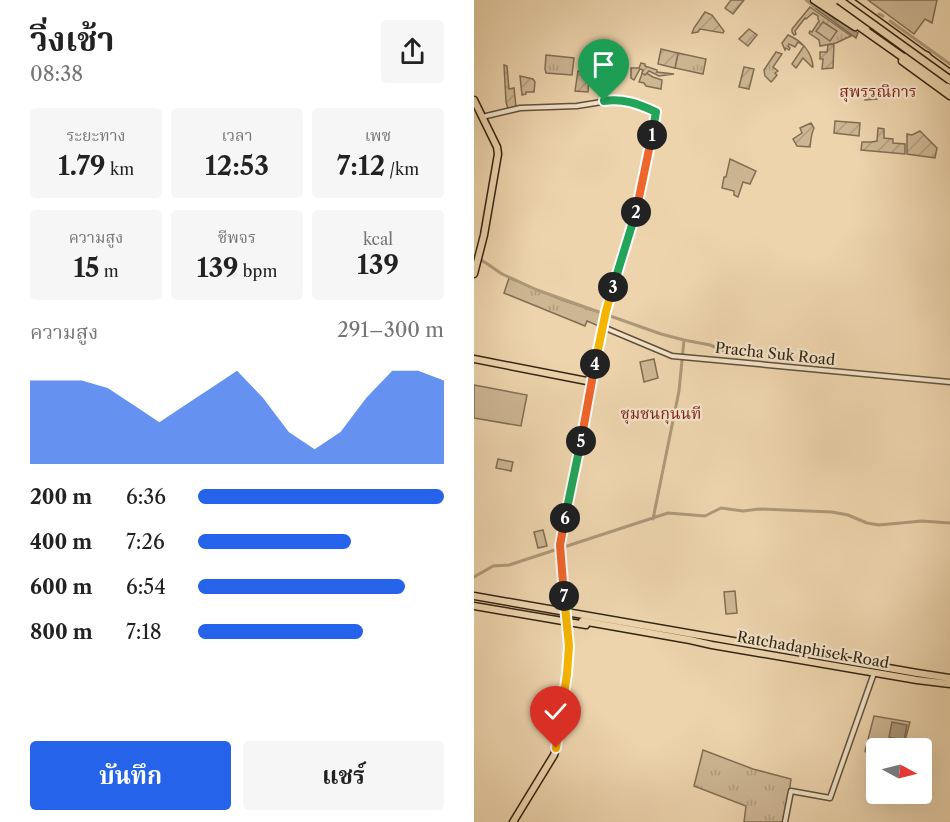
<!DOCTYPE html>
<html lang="th">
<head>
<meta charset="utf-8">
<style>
  :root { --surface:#fff; --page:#f6f6f6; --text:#222; --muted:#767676; --accent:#2563eb }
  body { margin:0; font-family:"Libre Caslon Text","Noto Serif Thai",serif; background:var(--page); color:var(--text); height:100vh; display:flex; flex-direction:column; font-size:22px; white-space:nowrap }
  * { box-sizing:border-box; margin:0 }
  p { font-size:20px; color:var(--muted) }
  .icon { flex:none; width:33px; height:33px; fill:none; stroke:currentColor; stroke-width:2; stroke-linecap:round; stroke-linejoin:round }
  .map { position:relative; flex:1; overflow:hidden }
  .details { display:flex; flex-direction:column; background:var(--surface); width:474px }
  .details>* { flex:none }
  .needle { width:39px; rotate:97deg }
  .tools { position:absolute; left:392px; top:738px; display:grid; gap:12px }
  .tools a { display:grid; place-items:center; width:66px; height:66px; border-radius:6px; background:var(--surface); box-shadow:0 6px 24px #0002; font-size:30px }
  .pin { position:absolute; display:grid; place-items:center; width:51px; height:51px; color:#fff; margin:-62px -26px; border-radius:50% 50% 50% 0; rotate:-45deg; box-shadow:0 0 6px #0007 }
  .pin .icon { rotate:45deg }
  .km { position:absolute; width:30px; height:30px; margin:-15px; border-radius:50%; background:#222; color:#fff; font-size:16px; line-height:30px; text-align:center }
  .round { display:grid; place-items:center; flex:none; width:63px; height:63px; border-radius:6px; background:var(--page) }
  .head { display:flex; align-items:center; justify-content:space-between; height:102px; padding:0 30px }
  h1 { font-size:33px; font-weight:700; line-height:45px }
  .figures { display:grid; grid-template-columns:repeat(3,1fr); gap:9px; height:102px; padding:6px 30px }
  .figures div { display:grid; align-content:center; border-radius:6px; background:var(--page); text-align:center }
  .figures b { font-size:26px; font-weight:700 }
  .figures small { font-size:16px; font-weight:400 }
  .figures p { font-size:16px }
  .chart { height:168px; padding:12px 30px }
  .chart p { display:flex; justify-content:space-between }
  .chart svg { width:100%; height:108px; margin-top:6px; fill:var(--accent); opacity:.7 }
  .button { display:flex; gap:12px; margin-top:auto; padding:12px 30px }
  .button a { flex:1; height:69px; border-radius:6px; background:var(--accent); color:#fff; font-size:24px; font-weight:700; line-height:69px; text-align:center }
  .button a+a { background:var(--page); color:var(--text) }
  ul { padding:0 30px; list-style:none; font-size:20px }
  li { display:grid; grid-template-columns:96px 72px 1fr; align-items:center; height:45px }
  li i { height:15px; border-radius:8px; background:var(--accent) }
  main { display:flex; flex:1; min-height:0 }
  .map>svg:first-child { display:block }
</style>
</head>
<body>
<main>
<section class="details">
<div class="head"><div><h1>วิ่งเช้า</h1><p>08:38</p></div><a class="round"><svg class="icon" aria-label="share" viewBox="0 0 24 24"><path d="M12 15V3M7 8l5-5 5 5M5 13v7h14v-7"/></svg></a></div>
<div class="figures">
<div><p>ระยะทาง</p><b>1.79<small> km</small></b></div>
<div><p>เวลา</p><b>12:53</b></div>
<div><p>เพซ</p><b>7:12<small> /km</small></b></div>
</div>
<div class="figures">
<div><p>ความสูง</p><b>15<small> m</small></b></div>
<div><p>ชีพจร</p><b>139<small> bpm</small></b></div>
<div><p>kcal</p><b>139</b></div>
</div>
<div class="chart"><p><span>ความสูง</span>291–300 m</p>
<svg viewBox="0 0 160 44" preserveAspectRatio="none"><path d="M0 44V10L10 10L20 10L30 13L40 20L50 27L60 20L70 13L80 6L90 17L100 31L110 38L120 31L130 17L140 6L150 6L160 10V44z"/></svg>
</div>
<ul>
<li><b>200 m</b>6:36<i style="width:100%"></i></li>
<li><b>400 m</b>7:26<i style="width:62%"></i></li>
<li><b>600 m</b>6:54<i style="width:84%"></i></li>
<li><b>800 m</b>7:18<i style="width:67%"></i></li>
</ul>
<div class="button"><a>บันทึก</a><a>แชร์</a></div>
</section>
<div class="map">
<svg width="476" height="822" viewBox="0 0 476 822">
  <defs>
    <pattern id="grass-tufts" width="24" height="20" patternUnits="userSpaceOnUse" patternTransform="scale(1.5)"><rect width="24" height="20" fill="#cdb693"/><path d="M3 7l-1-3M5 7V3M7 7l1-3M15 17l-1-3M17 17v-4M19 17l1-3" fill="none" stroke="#b09c7e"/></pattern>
    <pattern id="garden-furrows" width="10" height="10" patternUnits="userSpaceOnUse" patternTransform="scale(1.5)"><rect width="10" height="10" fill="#cdb693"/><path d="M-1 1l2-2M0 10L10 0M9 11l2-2" fill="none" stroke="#b09c7e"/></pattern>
  </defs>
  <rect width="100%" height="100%" fill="#edd4ad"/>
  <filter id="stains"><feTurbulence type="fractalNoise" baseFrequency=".00333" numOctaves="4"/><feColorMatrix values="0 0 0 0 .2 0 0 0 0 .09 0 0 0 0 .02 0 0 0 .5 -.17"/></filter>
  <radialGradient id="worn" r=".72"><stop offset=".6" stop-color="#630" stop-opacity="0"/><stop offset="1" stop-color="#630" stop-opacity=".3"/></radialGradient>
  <path fill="url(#grass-tufts)" stroke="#806e53" stroke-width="1.5" d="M336 7 377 36 362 43 346 46 345 40 335 33 336 31 338 32 345 21 344 19V16L339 13 332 19 331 18 321 31 322 34 320 35 318 32V29Z
    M314 35C328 41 338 52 339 67H338L329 58 322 68 318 64 330 46 324 42 321 47 315 44 314 46 316 48 315 50 312 48 311 50 308 43Z
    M302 52 308 54 299 67 304 71 301 73 303 75 299 80 297 82 291 76 290 70Z
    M204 53 232 59 229 74 201 68Z
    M72 55 100 58 98 75 72 73 71 69Z
    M35 278 88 300 130 314 127 327 113 321 111 326 30 293Z
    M229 750 279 769 317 779 311 822H270L272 806 220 786Z"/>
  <path fill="#cdb693" stroke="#806e53" stroke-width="1.5" d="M394 0H463L458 23 451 19 440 34Z
    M349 22 363 31 356 41 342 31Z
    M169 71 179 77 188 80 187 89 172 86 170 83 165 82Z
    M256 159 282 171 276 184 269 182 264 197 260 195V191L248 188 250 177H252Z
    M180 359 184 378 170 382 166 362Z
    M0 385 53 395 47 426 0 418Z
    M24 459 39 462 37 471 22 468Z
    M69 530 73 546 64 548 60 532Z
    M261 591 263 613 252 614 250 592Z
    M400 716 436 722 429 748H402V756L395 755 391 751Z"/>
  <path fill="url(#garden-furrows)" stroke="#806e53" stroke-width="1.5" d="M257 0H270L259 14 251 8Z
    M231 12 238 15 250 31 249 33 226 29 224 32 218 33 220 28Z
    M275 29 283 35 274 46 265 39Z
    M360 44 359 68 348 69 349 59H346V52H353L354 45Z
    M187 49 204 53 201 68 184 64Z
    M167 63 171 64V66L183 70V72L200 74 185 76 175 71 171 75 168 73 169 70 166 69 160 80 157 78V68H165Z
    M30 65 33 66 35 89 40 88 42 107 34 109 32 102Z
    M270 67 280 69 275 89 265 87Z
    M104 71 113 72 112 76 115 77 114 92 101 91Z
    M46 76 59 79 61 82 60 92H52V94L48 95Z
    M406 87V93H403V99L391 100V89L392 88Z
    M361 121 386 123 385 136 360 133Z
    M337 123 340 128C337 134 337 140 336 147L323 146 319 139 328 133 326 128Z
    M404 128 410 129V138L419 139V143L431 144V154L387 150 388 142H397L403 141Z
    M446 131 463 148 461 158 433 154V134L438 135Z"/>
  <path fill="#ad9879" stroke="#7c6a50" stroke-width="1.5" d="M340 2 362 20H365L384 33 382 38 338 6 339 5 338 3Z
    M418 722 433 725 430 741 415 737Z"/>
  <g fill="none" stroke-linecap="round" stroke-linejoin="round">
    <path stroke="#ad9879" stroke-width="3" d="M332 0 341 7
      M405 14 409 16
      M416 21 476 64
      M0 256 12 263 28 274 63 290 187 334 210 340 205 391 179 519
      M210 340 236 345 253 352 259 353
      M0 577 19 566 35 565 194 513 231 516 247 508 269 511 285 509 358 512 374 515 393 523 405 525 448 521 476 523"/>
    <path stroke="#c8b18e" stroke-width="6" stroke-dasharray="6 3" stroke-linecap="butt" d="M79 616 104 621"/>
    <defs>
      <path id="minor" d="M8 117 46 108 103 106 140 100 164 103 182 112 163 209 132 311 118 382
        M129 327 198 356 476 382
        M311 822 317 791 356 798 400 673"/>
      <path id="major" d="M340 0 381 27
        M375 0 476 73
        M428 61 476 96
        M0 100 23 147 24 154 10 235 0 274
        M0 359 118 382 86 545 95 652 82 749 80 755 39 822
        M0 596 443 673 476 678
        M0 606 112 625
        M108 621 216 640 238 645 443 680 476 684"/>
      <path id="highway" d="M348 0 457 77 476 89
        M357 0 393 26
        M442 52 453 56
        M434 55 469 80"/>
    </defs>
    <use href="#minor" stroke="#61513a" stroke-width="7"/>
    <use href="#major" stroke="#322513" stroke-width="9"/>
    <use href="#highway" stroke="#322513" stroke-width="10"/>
    <use href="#minor" stroke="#f3e3ca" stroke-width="4"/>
    <use href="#major" stroke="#edd4ad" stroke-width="6"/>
    <use href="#highway" stroke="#edd4ad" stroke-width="7"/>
    <defs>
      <path id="highway-bridge" d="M365 0 476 80"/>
    </defs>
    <use href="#highway-bridge" stroke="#322513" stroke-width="10" stroke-linecap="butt"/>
    <use href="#highway-bridge" stroke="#edd4ad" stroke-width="7"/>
  </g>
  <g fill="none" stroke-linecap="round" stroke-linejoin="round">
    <defs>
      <path id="split-1" d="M130 101C149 98 165 104 182 112L178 135"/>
      <path id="split-2" d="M162 212 178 135"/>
      <path id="split-3" d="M139 287 162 212"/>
      <path id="split-4" d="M121 364 132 311 139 287"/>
      <path id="split-5" d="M107 441 121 364"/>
      <path id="split-6" d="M91 518 107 441"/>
      <path id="split-7" d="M90 596 86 545 91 518"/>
      <path id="split-8" d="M90 596 95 646 93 674"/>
      <path id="split-9" d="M82 748 93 674"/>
    </defs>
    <use href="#split-1" stroke="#fff" stroke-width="12"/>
    <use href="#split-2" stroke="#fff" stroke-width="12"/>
    <use href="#split-3" stroke="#fff" stroke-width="12"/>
    <use href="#split-4" stroke="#fff" stroke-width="12"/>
    <use href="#split-5" stroke="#fff" stroke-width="12"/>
    <use href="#split-6" stroke="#fff" stroke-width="12"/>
    <use href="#split-7" stroke="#fff" stroke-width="12"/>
    <use href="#split-8" stroke="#fff" stroke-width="12"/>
    <use href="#split-9" stroke="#fff" stroke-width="12"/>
    <use href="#split-1" stroke="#22a559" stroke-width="8"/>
    <use href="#split-2" stroke="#f0652b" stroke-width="8"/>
    <use href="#split-3" stroke="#22a559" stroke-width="8"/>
    <use href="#split-4" stroke="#f5b400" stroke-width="8"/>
    <use href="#split-5" stroke="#f0652b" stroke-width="8"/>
    <use href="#split-6" stroke="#22a559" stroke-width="8"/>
    <use href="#split-7" stroke="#f0652b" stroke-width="8"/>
    <use href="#split-8" stroke="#f5b400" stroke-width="8"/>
    <use href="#split-9" stroke="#f5b400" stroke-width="8"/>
  </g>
  <g text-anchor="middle" stroke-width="4.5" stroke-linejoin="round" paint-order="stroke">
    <g font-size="15" fill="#322513" stroke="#f3e3ca">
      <text transform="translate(301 354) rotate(6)" y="5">Pracha Suk Road</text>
      <text transform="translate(339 650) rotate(10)" y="5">Ratchadaphisek Road</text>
    </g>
    <g font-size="16" fill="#7a1f14" stroke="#f3e3ca">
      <text x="404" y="97">สุพรรณิการ</text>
      <text x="187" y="419">ชุมชนกุนนที</text>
    </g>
  </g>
  <rect width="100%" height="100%" filter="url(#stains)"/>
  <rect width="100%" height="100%" fill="url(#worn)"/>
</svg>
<div class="tools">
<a><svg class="needle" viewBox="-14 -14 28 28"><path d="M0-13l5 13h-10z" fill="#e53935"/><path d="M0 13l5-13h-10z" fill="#767676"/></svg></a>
</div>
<div class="pin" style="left:130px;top:101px;background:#1e9e55"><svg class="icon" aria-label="arrive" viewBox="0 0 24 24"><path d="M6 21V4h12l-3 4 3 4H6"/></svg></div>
<div class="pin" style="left:82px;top:748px;background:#d93025"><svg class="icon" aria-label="check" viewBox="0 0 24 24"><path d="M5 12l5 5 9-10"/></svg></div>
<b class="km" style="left:178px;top:135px">1</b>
<b class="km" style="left:162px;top:212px">2</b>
<b class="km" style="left:139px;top:287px">3</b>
<b class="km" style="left:121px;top:364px">4</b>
<b class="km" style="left:107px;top:441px">5</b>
<b class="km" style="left:91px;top:518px">6</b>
<b class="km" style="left:90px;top:596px">7</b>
</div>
</main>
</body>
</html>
